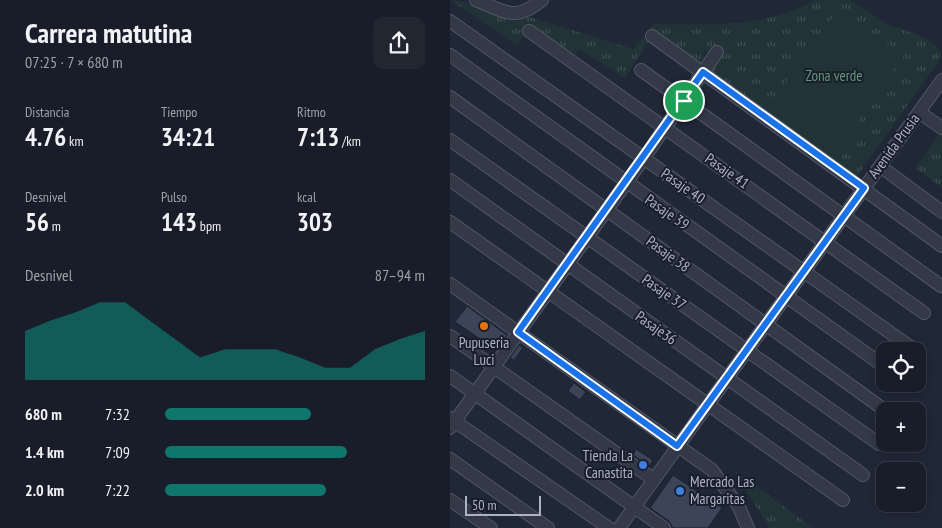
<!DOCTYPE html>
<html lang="es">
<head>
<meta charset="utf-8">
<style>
  :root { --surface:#181d29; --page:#212631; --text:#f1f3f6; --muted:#9fa2a8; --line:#363b46; --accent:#0f766e }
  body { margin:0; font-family:"PT Sans Narrow",sans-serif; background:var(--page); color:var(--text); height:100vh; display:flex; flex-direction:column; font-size:19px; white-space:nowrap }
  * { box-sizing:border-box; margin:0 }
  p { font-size:16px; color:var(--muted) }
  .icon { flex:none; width:28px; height:28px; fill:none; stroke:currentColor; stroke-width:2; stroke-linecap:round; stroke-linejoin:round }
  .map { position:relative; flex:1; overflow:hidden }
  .side { display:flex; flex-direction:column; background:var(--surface); width:450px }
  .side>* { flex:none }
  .tools { position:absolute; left:426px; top:342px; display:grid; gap:10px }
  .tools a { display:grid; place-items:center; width:50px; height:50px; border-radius:10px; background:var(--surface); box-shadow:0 2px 8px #0003,0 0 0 1px var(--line); font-size:25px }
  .scale { position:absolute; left:15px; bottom:12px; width:76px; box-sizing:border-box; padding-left:5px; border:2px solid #adb3c4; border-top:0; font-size:14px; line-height:18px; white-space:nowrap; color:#adb3c4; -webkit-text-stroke:4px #191e2c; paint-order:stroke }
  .pin { position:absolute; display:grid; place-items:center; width:42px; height:42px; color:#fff; margin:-21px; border:2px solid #fff; border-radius:50%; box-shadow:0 1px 5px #0007 }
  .round { display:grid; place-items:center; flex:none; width:52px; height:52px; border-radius:10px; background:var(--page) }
  .headline { display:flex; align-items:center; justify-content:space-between; height:85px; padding:0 25px }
  h1 { font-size:28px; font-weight:700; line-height:38px }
  .metrics { display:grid; grid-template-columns:repeat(3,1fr); gap:8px; height:85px; padding:5px 25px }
  .metrics div { display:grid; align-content:center }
  .metrics b { font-size:25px; font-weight:700 }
  .metrics small { font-size:14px; font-weight:400 }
  .metrics p { font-size:14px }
  .chart { height:140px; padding:10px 25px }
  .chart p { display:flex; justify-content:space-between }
  .chart svg { width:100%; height:90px; margin-top:5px; fill:var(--accent); opacity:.7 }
  ul { padding:0 25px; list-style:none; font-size:16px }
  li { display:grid; grid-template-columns:80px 60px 1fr; align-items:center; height:38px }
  li i { height:12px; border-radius:6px; background:var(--accent) }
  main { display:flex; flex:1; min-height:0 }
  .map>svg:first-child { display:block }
</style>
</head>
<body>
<main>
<section class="side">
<div class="headline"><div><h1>Carrera matutina</h1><p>07:25 · 7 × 680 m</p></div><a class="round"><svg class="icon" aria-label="share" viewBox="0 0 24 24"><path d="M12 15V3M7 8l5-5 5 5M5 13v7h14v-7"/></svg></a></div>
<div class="metrics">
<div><p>Distancia</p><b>4.76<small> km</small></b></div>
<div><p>Tiempo</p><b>34:21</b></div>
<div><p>Ritmo</p><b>7:13<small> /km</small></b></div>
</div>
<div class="metrics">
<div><p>Desnivel</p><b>56<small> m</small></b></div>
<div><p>Pulso</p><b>143<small> bpm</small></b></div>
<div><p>kcal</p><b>303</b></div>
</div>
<div class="chart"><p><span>Desnivel</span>87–94 m</p>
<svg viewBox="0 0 160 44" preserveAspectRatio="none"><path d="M0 44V20L10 15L20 11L30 6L40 6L50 15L60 24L70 33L80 29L90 29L100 29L110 33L120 38L130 38L140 29L150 24L160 20V44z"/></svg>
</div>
<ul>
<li><b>680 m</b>7:32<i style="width:56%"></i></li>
<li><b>1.4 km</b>7:09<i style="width:70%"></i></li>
<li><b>2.0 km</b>7:22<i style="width:62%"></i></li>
</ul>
</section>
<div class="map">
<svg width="492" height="528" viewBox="0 0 492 528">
  <defs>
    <pattern id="grass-tufts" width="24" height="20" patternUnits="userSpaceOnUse" patternTransform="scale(1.25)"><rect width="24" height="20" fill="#223338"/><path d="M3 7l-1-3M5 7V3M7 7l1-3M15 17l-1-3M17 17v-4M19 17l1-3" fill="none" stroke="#3f4e53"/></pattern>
  </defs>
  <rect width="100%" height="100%" fill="#202737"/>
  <path fill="url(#grass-tufts)" d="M0 0C25 0 56 27 77 16L183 49 197 32 202 36 175 78 129 49 119 64 74 35 67 45Z
    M365 0H400L439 25 467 34 483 43 491 53 487 64 405 179 258 73 259 54 255 53 253 56 256 59 250 69 198 31 204 24C259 25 315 28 365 0Z
    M492 130V188L466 168Z
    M284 470 363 528H319Z"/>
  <path fill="#223338" d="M388 10 454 55 382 158 316 110Z"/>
  <path fill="#3c4457" stroke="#1b202e" d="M17 306 57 335 46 350 5 322Z
    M69 345 73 348 64 360 60 358Z
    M124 383 136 392 130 400 118 391Z
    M186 449 203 460 199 466 183 455Z
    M223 475 272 508 258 528H223L219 521 200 508Z"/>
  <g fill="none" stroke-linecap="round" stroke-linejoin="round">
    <defs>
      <path id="street" d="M26 0C55 12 65 22 92 0
        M0 21 466 351
        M79 31 474 313
        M202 36 492 246
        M0 55 435 367
        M191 70 491 286
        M0 97 436 411
        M469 112 492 128
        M0 140 429 444
        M430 166 492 212
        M0 180 413 475
        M0 222 393 500
        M0 284 262 470 289 507 298 528
        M0 336 203 479
        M0 376 214 528
        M458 384 462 386
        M0 418 159 528
        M0 428 194 158 267 52
        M0 459 98 528
        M0 500 41 528
        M169 528 492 80"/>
    </defs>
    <use href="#street" stroke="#515665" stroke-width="14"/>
    <use href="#street" stroke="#333947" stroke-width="12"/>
  </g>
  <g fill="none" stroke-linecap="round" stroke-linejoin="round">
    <defs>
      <path id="route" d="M253 72 414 188 227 446 68 332Z"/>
    </defs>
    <use href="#route" stroke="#fff" stroke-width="10"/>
    <use href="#route" stroke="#1a73e8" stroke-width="6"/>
  </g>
  <circle fill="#e8710a" stroke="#191e2c" stroke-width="2" cx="34" cy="326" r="5"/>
  <g fill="#3f7fe0" stroke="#191e2c" stroke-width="2">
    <circle cx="193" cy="465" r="5"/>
    <circle cx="230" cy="491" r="5"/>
  </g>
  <g text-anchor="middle" stroke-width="4" stroke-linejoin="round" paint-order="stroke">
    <g font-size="15" fill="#659576" stroke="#191e2c">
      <text x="384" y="81">Zona verde</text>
    </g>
    <g font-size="15" fill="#adb3c4" stroke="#191e2c">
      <text transform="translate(444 146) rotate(-54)" y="5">Avenida Prusia</text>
      <text transform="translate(277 171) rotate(35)" y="5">Pasaje 41</text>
      <text transform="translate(233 186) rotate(35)" y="5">Pasaje 40</text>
      <text transform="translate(217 212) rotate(35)" y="5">Pasaje 39</text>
      <text transform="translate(218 254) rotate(36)" y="5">Pasaje 38</text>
      <text transform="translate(214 292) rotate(35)" y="5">Pasaje 37</text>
      <text transform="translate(206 328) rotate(35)" y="5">Pasaje36</text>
    </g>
    <g font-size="15" fill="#adb3c4" stroke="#191e2c">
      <text x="34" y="348">Pupuseria<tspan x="34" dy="17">Luci</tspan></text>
      <text x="183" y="461" text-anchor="end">Tienda La<tspan x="183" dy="17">Canastita</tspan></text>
      <text x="240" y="487" text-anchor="start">Mercado Las<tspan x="240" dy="17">Margaritas</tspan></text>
    </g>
  </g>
</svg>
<div class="tools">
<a><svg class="icon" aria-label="locate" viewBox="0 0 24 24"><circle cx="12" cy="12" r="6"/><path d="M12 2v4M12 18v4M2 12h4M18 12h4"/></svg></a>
<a>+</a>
<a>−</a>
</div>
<div class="scale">50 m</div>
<div class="pin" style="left:234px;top:101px;background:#1e9e55"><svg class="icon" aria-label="arrive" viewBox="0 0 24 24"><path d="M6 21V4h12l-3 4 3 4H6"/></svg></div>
</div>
</main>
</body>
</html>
